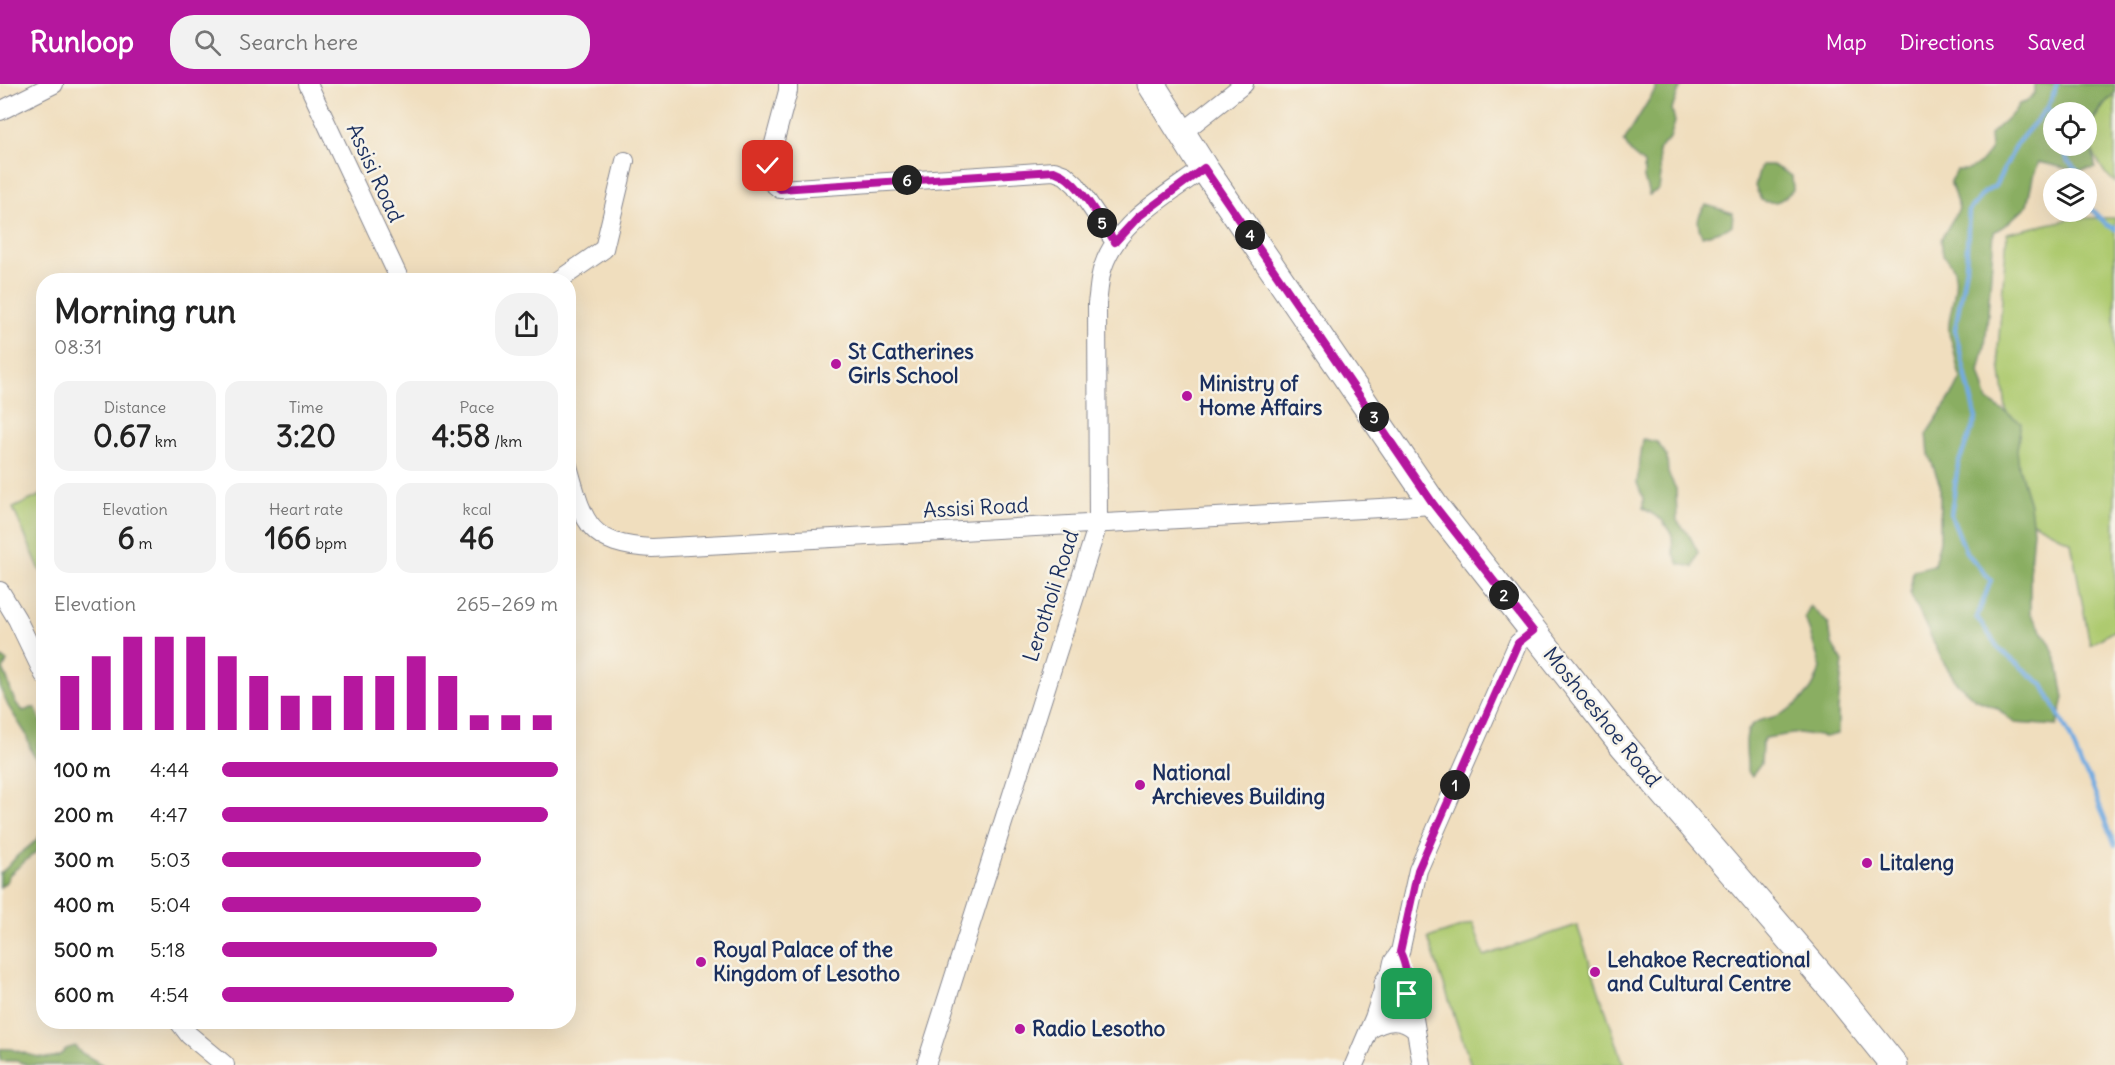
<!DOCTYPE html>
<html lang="en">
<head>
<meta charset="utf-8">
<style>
  :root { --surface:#fff; --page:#f2f2f2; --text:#222; --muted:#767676; --accent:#b5179e }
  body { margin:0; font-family:Delius,sans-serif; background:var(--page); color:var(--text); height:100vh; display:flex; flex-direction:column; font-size:22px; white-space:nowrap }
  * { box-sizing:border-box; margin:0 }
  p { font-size:20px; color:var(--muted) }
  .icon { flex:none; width:33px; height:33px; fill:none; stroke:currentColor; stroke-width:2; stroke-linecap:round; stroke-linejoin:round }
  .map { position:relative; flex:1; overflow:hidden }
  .details { position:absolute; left:36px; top:189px; width:540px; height:756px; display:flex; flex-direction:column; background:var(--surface); border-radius:24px; box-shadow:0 6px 24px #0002 }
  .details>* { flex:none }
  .controls { position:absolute; left:2043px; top:18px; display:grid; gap:12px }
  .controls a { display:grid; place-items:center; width:54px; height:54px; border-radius:50%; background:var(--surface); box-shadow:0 6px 24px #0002; font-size:30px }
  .pin { position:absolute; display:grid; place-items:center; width:51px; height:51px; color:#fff; margin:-26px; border-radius:12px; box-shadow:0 3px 9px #0006 }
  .km { position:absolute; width:30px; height:30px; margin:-15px; border-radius:50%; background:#222; color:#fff; font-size:16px; line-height:30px; text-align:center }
  .round { display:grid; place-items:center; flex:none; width:63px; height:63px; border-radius:24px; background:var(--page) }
  .headline { display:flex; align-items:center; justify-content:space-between; height:102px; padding:0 18px }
  h1 { font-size:33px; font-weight:700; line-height:45px }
  .stats { display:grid; grid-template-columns:repeat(3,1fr); gap:9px; height:102px; padding:6px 18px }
  .stats div { display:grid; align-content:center; border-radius:15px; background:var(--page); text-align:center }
  .stats b { font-size:30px; font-weight:700 }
  .stats small { font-size:16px; font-weight:400 }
  .stats p { font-size:16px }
  .chart { height:168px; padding:12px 18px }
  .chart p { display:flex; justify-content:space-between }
  .chart svg { width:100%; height:108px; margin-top:6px; stroke:var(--accent); stroke-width:6 }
  ul { padding:0 18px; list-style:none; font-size:20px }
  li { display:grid; grid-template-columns:96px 72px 1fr; align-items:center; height:45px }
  li i { height:15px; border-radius:8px; background:var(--accent) }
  header { display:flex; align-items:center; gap:36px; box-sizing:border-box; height:84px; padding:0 30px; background:var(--accent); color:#fff }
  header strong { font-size:28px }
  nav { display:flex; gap:33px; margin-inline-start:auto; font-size:21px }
  .search { width:420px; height:54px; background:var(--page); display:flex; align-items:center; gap:15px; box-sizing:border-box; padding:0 21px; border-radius:24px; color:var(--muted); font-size:22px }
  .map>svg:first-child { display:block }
</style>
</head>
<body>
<header>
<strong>Runloop</strong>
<div class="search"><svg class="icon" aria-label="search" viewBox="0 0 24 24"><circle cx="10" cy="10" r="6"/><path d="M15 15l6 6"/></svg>Search here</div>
<nav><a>Map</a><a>Directions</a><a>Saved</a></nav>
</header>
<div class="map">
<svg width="2115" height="981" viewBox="0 0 2115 981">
  <rect width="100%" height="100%" fill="#f7f3e8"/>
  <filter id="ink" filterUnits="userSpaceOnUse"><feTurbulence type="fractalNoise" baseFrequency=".0167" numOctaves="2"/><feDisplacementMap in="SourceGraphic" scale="12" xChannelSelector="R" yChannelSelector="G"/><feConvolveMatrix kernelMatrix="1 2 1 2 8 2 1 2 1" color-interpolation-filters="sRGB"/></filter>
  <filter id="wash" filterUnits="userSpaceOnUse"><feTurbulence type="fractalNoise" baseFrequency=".008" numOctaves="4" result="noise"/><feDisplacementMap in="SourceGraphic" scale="24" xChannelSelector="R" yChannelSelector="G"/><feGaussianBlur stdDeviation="1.35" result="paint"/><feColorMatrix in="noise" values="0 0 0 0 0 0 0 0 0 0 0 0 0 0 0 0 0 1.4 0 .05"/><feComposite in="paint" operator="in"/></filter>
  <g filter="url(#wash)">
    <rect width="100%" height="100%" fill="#f0debe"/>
    <path fill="#aeca70" stroke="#647c67" stroke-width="1.5" d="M2115 12V98L2105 89 2089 62 2090 41 2108 16Z
      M2075 134H2115V546L2090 561 2071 458 2021 432 1998 266 2007 149Z
      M43 410 44 487 41 488 13 424Z
      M1473 839 1484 872 1577 841 1624 981H1471L1428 854Z"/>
    <path fill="#8aae62" stroke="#526e60" stroke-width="1.5" fill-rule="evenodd" d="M1655 0H1685L1680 4 1672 25 1675 38 1670 54 1658 66 1661 91 1659 105 1649 111 1644 94V80L1632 70 1624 57 1655 6Z
      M2035 0H2115V9C2102 21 2084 41 2090 60 2093 69 2095 74 2095 84L2077 87 2039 78 2033 93 2027 121 2007 140 1994 148 1988 230 1985 262 1979 288 1988 317 2021 338 2017 366 2019 383 2030 421 2033 446 2030 481V529L2050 559 2058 580 2064 614 2057 642 2014 639 1997 624 1975 615 1957 599 1942 576 1910 509 1913 486 1934 481 1940 457V401L1929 371 1927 349 1954 308 1961 294C1956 283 1956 273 1953 262 1952 257 1949 253 1949 248 1946 226 1969 190 1943 171L1941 155 1959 125 1950 97 1957 86C1975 88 1981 79 1991 65L1990 50 2014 28 2019 20 2026 18 2035 9ZM2054 28H2086V62H2054Z
      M1761 81H1772L1792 92 1793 106C1783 116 1775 122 1761 116L1755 102Z
      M1706 121 1733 129 1732 141 1726 145 1702 152C1696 139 1697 132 1706 121Z
      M1643 355 1657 358 1667 372 1668 389 1676 405 1677 437 1689 451 1698 468 1693 483 1679 480 1673 468 1672 451 1662 436 1643 424V414L1637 399Z
      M1810 522 1829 540 1832 560 1843 578 1838 625V650L1825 653 1799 649 1765 654 1762 660 1761 680 1752 692 1747 687C1748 676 1743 655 1749 645 1756 635 1763 636 1773 633 1786 630 1803 616 1811 605 1815 599 1818 590 1821 584L1805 533Z
      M2 574 7 577 3 586C11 599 10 618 24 627L31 624H35C39 630 44 646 44 654L37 661 43 672V686L31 667 26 650 8 622 0 604V575Z
      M43 747V762L9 791 8 796 0 803V789C8 784 12 777 18 771 27 764 38 757 43 747Z
      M75 962 80 968 103 981H29L16 977H0V965C5 965 10 964 14 966 30 971 56 981 66 965Z"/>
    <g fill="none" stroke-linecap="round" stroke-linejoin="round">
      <path stroke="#72abe1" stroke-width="4.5" d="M2057 0 2048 23 2018 58 1995 102 1984 109 1969 126 1966 183 1955 246 1976 335 1958 380 1951 431 1966 468 1991 496 1977 533 1999 565 2043 601 2070 652 2082 684 2089 694 2115 761
        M2048 23 2054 36
        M2063 62 2067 76 2084 94
        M2086 118 2087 121 2107 141 2115 145"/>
    </g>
  </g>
  <g filter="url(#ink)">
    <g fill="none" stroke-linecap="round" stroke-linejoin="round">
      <defs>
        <path id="minor" d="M308 0 400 196
          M788 0V7L768 82 770 97 780 105 1054 87 1065 91 1076 101 1115 158
          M0 27 54 0
          M1183 48 1244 0
          M559 196 604 165 625 77
          M568 382C584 439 587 460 652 464L1434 421
          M0 507 17 535 44 591
          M1383 903a13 13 0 1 1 26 0a13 13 0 1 1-26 0Z
          M1390 892 1393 878 1400 868 1418 786 1518 559 1532 547
          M1409 906 1422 981
          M179 938 189 951 225 981
          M1369 946C1385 936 1401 933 1415 946
          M926 981 1098 440 1097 219C1099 208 1099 194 1103 183 1118 137 1168 111 1204 84
          M1354 981 1374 934 1383 906"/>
        <path id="primary" d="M1151 0 1204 84 1434 421 1623 661 1836 909 1894 981"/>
      </defs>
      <use href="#minor" stroke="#86868e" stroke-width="20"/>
      <use href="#primary" stroke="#86868e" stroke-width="29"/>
      <use href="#minor" stroke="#fff" stroke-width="18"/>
      <use href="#primary" stroke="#fff" stroke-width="27"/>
    </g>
  </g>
  <g fill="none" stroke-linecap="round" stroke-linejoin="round" filter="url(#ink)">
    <defs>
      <path id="route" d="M768 82 770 97 780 105 1054 87C1080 96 1099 135 1115 158L1138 133 1204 84 1434 421 1533 547 1518 559 1418 786 1400 868C1405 878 1410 900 1407 910"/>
    </defs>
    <use href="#route" stroke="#fff" stroke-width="12"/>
    <use href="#route" stroke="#b5179e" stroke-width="8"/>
  </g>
  <g fill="#b5179e" stroke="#f7f3e8" stroke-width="2">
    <circle cx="836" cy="280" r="6"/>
    <circle cx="1187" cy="312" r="6"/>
    <circle cx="1140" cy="701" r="6"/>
    <circle cx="1867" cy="779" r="6"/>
    <circle cx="701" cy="878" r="6"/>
    <circle cx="1595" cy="888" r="6"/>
    <circle cx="1020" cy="945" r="6"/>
  </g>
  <g text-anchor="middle" stroke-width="5" stroke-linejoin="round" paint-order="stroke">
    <g font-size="21" fill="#1b2f5e" stroke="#f7f3e8">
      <text transform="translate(375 89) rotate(65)" y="7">Assisi Road</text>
      <text transform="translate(976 424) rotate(-3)" y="7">Assisi Road</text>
      <text transform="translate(1051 512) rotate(-72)" y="7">Lerotholi Road</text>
      <text transform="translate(1602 633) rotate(51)" y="7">Moshoeshoe Road</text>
    </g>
    <g font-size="21" font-weight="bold" fill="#1b2f5e" stroke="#f7f3e8" text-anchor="start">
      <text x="848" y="275">St Catherines<tspan x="848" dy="24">Girls School</tspan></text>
      <text x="1199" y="307">Ministry of<tspan x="1199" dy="24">Home Affairs</tspan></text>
      <text x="1152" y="696">National<tspan x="1152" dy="24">Archieves Building</tspan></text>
      <text x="1879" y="786">Litaleng</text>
      <text x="713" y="873">Royal Palace of the<tspan x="713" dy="24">Kingdom of Lesotho</tspan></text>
      <text x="1607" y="883">Lehakoe Recreational<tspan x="1607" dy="24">and Cultural Centre</tspan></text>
      <text x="1032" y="952">Radio Lesotho</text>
    </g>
  </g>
</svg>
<div class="controls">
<a><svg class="icon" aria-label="locate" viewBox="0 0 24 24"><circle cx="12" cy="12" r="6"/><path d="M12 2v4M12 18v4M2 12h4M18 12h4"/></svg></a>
<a><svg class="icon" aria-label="layers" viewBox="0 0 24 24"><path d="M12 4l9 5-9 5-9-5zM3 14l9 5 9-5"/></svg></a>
</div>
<div class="pin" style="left:1407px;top:910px;background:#1e9e55"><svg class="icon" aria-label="arrive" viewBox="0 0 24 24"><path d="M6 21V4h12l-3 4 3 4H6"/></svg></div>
<div class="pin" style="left:768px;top:82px;background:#d93025"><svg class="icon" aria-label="check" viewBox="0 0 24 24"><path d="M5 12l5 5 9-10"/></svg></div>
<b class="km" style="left:1455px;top:701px">1</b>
<b class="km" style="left:1504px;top:511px">2</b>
<b class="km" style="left:1374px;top:333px">3</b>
<b class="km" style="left:1250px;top:151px">4</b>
<b class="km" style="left:1102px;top:139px">5</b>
<b class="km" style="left:907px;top:96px">6</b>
<section class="details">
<div class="headline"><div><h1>Morning run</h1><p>08:31</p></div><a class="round"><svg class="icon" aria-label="share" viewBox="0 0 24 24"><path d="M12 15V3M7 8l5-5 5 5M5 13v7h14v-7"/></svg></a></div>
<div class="stats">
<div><p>Distance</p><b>0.67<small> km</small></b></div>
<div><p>Time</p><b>3:20</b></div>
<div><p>Pace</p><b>4:58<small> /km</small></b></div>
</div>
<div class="stats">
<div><p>Elevation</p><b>6<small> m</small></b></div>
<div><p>Heart rate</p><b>166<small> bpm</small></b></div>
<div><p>kcal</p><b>46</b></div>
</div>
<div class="chart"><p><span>Elevation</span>265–269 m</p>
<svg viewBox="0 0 160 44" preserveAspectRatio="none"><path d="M5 44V22M15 44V14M25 44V6M35 44V6M45 44V6M55 44V14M65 44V22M75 44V30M85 44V30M95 44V22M105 44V22M115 44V14M125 44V22M135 44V38M145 44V38M155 44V38"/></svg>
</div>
<ul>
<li><b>100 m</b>4:44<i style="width:100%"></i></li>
<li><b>200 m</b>4:47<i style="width:97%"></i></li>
<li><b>300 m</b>5:03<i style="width:77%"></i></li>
<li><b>400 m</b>5:04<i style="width:77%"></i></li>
<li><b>500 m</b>5:18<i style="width:64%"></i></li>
<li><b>600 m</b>4:54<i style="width:87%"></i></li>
</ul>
</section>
</div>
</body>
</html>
